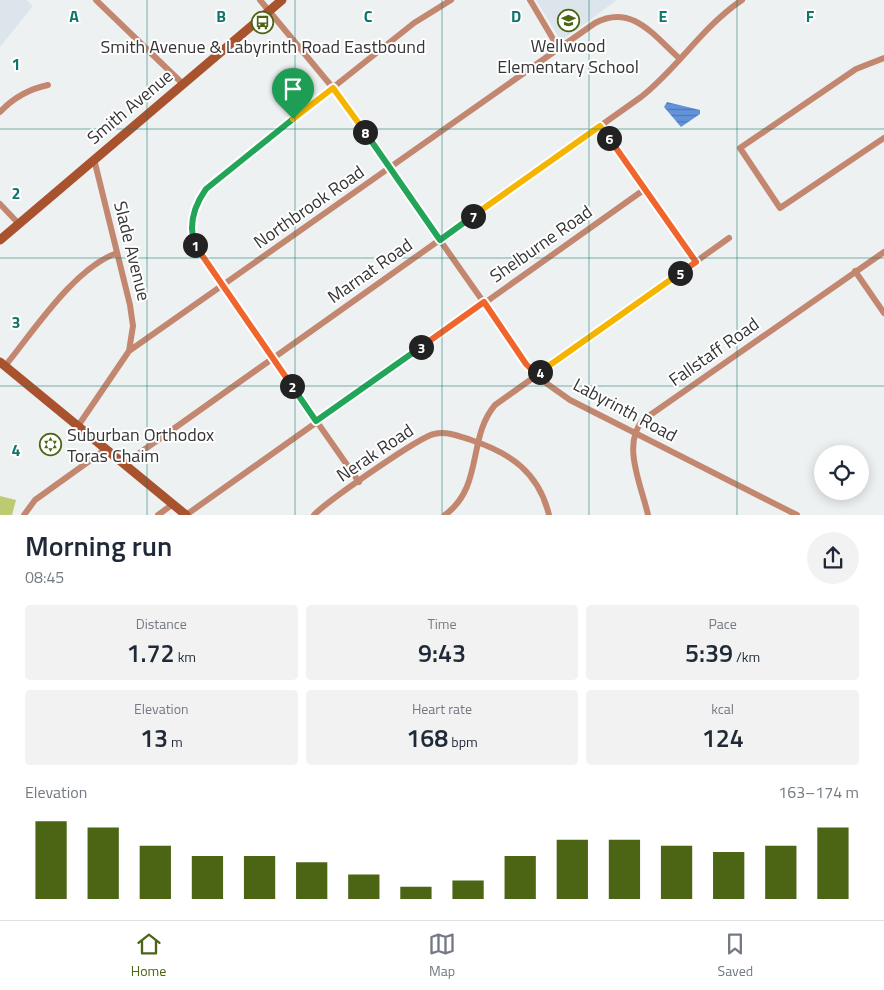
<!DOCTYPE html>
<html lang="en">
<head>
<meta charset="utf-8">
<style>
  :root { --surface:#fff; --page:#f2f2f3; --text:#1f2937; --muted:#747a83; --line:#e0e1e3; --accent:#4b6515 }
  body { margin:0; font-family:"Titillium Web",sans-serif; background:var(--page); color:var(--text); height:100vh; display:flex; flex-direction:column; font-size:19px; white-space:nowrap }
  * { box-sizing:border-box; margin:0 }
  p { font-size:16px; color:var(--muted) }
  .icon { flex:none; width:28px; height:28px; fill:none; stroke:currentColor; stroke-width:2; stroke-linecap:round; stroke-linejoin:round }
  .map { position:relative; height:515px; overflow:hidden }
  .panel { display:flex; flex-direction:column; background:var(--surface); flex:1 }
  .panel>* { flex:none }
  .buttons { position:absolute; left:814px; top:445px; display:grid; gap:10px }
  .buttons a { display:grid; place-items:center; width:55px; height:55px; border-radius:50%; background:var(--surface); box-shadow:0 2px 12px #0003; font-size:25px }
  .pin { position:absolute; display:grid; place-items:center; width:42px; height:42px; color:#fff; margin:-51px -21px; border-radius:50% 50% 50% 0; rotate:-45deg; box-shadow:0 0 5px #0007 }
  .pin .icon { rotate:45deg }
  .km { position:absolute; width:25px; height:25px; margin:-12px; border-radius:50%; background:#222; color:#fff; font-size:14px; line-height:25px; text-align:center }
  .round { display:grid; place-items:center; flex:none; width:52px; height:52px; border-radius:26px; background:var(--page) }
  .overview { display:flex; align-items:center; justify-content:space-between; height:85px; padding:0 25px }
  h1 { font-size:28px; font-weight:600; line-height:38px }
  .metrics { display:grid; grid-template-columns:repeat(3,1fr); gap:8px; height:85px; padding:5px 25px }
  .metrics div { display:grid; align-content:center; border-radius:5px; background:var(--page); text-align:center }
  .metrics b { font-size:25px; font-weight:600 }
  .metrics small { font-size:14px; font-weight:400 }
  .metrics p { font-size:14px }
  .chart { height:140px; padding:10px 25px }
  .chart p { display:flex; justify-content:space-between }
  .chart svg { width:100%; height:90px; margin-top:5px; stroke:var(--accent); stroke-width:6 }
  .tabs { display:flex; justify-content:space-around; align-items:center; height:70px; border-top:1px solid var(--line); background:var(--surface); font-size:14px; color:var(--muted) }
  .tabs a { display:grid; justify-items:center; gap:2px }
  .tabs .selected { color:var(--accent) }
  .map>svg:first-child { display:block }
</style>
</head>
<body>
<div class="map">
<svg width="884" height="515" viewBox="0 0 884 515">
  <defs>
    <pattern id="water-rules" width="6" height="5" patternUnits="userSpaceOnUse" patternTransform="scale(1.25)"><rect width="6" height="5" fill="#6292db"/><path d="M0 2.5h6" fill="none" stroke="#5278b2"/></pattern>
  </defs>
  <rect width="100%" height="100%" fill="#eef1f2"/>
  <path fill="#dde5ec" d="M0 0H27L33 6 0 47Z
    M536 0H617L561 41Z"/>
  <path fill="#bcca72" d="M0 496 16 500 12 515H0Z"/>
  <path fill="url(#water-rules)" d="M667 102 700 110V114L681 127 664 107Z"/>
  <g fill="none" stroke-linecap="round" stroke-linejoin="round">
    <path stroke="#c38770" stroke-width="6" d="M96 0 183 84
      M260 0 333 88 527 364 546 383 570 400 797 515
      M530 0 559 49
      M884 58 856 69 740 148 780 208 884 138
      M0 112C14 97 29 89 48 85
      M600 126 696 262
      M94 159 130 305 133 326 129 351
      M0 204 19 224
      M855 271 884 313
      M5 366C33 332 74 268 117 253
      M78 426 129 351 595 23C632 3 654 36 680 59
      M124 464 641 97C678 68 702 27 742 0
      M359 482 199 253C186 229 192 201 213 183L414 23 451 0
      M24 515 35 500 106 449
      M158 515 173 504
      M186 515 645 189
      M314 515C326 502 419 437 434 434 447 431 459 436 471 440 511 453 539 473 549 515
      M445 515C484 486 467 438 495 405L729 238
      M648 515C642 487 621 444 643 420L884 252"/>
    <path stroke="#a8522e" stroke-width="9" d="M0 240 282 0
      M0 362 186 515"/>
  </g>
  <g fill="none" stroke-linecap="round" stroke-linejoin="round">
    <defs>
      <path id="split-1" d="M195 245C188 225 194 206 206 189L293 119"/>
      <path id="split-2" d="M195 245 292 386"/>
      <path id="split-3" d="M292 386 316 421 421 347"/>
      <path id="split-4" d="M421 347 484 302 526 364 536 374 540 372"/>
      <path id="split-5" d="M540 372 680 273"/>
      <path id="split-6" d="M609 138 696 262 680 273"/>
      <path id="split-7" d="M473 216 600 126 609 138"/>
      <path id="split-8" d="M365 132 440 240 473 216"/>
      <path id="split-9" d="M293 119 333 88 365 132"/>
    </defs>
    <use href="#split-1" stroke="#fff" stroke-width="10"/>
    <use href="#split-2" stroke="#fff" stroke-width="10"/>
    <use href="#split-3" stroke="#fff" stroke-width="10"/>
    <use href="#split-4" stroke="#fff" stroke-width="10"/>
    <use href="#split-5" stroke="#fff" stroke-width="10"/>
    <use href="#split-6" stroke="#fff" stroke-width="10"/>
    <use href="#split-7" stroke="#fff" stroke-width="10"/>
    <use href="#split-8" stroke="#fff" stroke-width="10"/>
    <use href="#split-9" stroke="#fff" stroke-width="10"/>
    <use href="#split-1" stroke="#22a559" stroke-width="6"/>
    <use href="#split-2" stroke="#f0652b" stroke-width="6"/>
    <use href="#split-3" stroke="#22a559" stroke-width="6"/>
    <use href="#split-4" stroke="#f0652b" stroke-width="6"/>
    <use href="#split-5" stroke="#f5b400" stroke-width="6"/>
    <use href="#split-6" stroke="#f0652b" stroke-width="6"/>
    <use href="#split-7" stroke="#f5b400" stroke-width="6"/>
    <use href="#split-8" stroke="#22a559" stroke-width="6"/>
    <use href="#split-9" stroke="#f5b400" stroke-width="6"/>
  </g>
  <path fill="none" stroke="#0f766e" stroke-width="1" stroke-opacity="0.55" d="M147 0V515M295 0V515M442 0V515M589 0V515M737 0V515M0 129H884M0 258H884M0 386H884"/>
  <defs>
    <symbol id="school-ring" viewBox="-11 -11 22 22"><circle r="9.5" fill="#fff" stroke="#4b6515" stroke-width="1.5"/><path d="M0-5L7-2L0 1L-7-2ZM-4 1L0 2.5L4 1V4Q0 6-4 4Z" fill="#4b6515"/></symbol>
    <symbol id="bus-ring" viewBox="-11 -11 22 22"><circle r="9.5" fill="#fff" stroke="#4b6515" stroke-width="1.5"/><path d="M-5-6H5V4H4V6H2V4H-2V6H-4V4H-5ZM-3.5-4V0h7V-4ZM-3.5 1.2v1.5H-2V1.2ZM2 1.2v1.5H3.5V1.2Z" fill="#4b6515"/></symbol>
    <symbol id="synagogue-ring" viewBox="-11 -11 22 22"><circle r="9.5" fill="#fff" stroke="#4b6515" stroke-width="1.5"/><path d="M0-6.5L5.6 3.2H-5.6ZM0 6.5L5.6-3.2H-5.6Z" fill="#4b6515"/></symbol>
  </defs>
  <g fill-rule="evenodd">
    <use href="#school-ring" x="556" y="8" width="25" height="25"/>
    <use href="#bus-ring" x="250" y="10" width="25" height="25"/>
    <use href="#synagogue-ring" x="38" y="432" width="25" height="25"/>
  </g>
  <g text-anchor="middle" stroke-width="4" stroke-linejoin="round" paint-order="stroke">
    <g font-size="18" fill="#353536" stroke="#fff">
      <text x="568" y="52">Wellwood<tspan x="568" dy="21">Elementary School</tspan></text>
      <text x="263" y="53">Smith Avenue &amp; Labyrinth Road Eastbound</text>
      <text x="67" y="441" text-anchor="start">Suburban Orthodox<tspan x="67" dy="21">Toras Chaim</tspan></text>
    </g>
    <g font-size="18" fill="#353536" stroke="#fff">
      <text transform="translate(130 107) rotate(-40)" y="6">Smith Avenue</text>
      <text transform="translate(309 207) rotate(-35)" y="6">Northbrook Road</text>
      <text transform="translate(541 244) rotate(-35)" y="6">Shelburne Road</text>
      <text transform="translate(132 251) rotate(76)" y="6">Slade Avenue</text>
      <text transform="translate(370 271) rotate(-35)" y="6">Marnat Road</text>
      <text transform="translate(714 352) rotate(-35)" y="6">Fallstaff Road</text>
      <text transform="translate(625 410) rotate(28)" y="6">Labyrinth Road</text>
      <text transform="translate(375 453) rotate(-34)" y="6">Nerak Road</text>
    </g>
  </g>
  <g font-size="16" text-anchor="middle" font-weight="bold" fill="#0f766e" stroke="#fff" stroke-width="4" stroke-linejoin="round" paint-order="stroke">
    <text x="74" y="22">A</text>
    <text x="221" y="22">B</text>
    <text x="368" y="22">C</text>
    <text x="516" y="22">D</text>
    <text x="663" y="22">E</text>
    <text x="810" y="22">F</text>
    <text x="16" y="70">1</text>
    <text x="16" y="199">2</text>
    <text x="16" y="328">3</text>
    <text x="16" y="456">4</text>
  </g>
</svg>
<div class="buttons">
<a><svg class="icon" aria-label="locate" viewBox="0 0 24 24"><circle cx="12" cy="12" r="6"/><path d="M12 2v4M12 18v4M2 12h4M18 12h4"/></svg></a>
</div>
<div class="pin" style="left:293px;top:119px;background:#1e9e55"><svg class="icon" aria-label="arrive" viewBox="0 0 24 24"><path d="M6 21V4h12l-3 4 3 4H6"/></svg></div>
<b class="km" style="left:195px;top:245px">1</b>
<b class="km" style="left:292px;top:386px">2</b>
<b class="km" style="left:421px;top:347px">3</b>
<b class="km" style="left:540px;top:372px">4</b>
<b class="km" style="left:680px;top:273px">5</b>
<b class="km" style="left:609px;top:138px">6</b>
<b class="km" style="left:473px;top:216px">7</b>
<b class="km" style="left:365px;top:132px">8</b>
</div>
<section class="panel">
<div class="overview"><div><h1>Morning run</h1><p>08:45</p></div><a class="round"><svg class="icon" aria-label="share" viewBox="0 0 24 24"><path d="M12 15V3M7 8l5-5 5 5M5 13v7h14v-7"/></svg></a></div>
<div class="metrics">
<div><p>Distance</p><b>1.72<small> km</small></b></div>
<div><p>Time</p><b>9:43</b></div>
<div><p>Pace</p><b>5:39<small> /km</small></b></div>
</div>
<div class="metrics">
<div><p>Elevation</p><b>13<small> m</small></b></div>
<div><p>Heart rate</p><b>168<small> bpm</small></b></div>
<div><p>kcal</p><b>124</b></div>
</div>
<div class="chart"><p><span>Elevation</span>163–174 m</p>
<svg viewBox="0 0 160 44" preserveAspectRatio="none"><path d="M5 44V6M15 44V9M25 44V18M35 44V23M45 44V23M55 44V26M65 44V32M75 44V38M85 44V35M95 44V23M105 44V15M115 44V15M125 44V18M135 44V21M145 44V18M155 44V9"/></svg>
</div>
</section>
<nav class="tabs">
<a class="selected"><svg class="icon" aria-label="home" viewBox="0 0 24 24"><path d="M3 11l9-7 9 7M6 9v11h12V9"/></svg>Home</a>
<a><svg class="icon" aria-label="map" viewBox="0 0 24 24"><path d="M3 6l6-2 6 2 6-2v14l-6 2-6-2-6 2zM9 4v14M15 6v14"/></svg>Map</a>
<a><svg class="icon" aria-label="saved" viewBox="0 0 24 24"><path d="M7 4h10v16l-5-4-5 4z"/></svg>Saved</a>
</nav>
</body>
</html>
